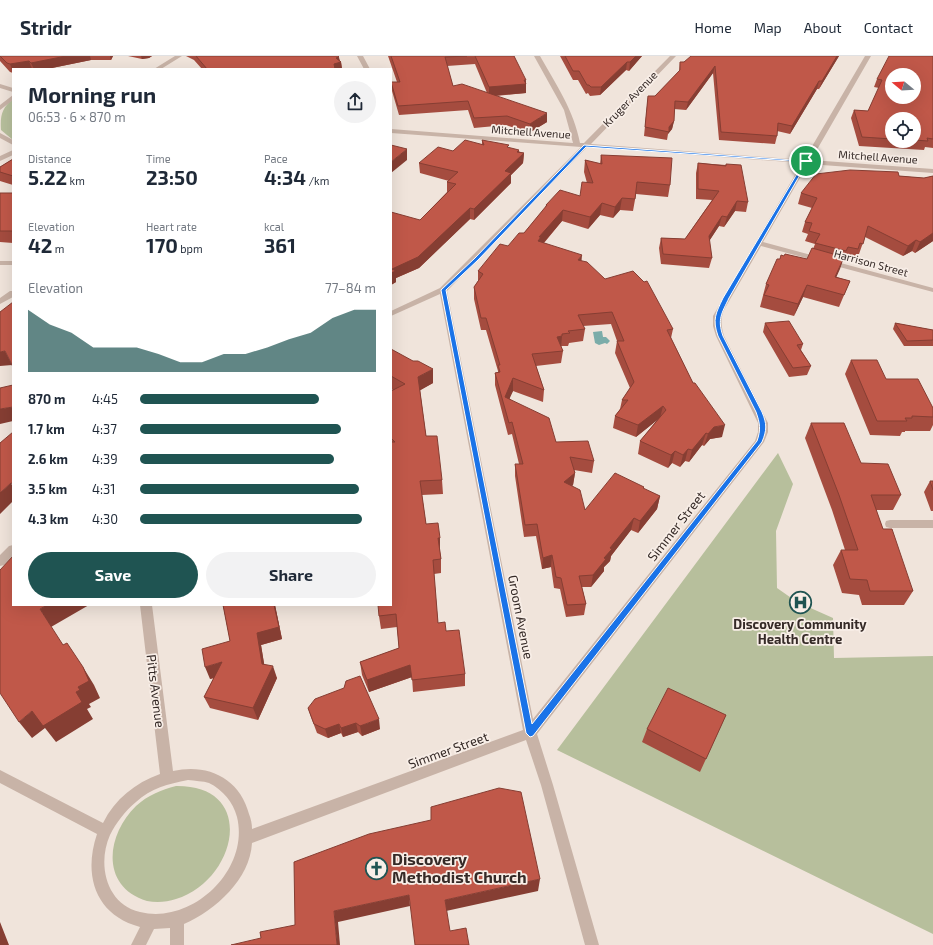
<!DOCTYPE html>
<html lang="en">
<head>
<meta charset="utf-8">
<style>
  :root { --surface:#fff; --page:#f2f2f3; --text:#1f2937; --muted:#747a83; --line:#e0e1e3; --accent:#1f5452 }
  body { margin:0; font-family:"Exo 2",sans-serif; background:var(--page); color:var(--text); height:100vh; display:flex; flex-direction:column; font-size:15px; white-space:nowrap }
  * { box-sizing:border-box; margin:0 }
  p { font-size:13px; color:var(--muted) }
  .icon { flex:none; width:22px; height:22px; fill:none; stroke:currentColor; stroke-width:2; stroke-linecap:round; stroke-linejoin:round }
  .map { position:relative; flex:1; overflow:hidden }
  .side { position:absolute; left:12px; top:12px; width:380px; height:538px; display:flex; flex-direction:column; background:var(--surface); border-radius:0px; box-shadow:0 4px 16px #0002 }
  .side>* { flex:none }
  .needle { width:26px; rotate:288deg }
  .tools { position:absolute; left:885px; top:12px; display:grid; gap:8px }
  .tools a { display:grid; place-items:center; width:36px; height:36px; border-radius:50%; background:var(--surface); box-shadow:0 4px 16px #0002; font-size:20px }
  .pin { position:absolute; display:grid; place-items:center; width:34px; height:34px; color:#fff; margin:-17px; border:2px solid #fff; border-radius:50%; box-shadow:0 1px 4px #0007 }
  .round { display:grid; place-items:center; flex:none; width:42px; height:42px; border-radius:21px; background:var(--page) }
  .summary { display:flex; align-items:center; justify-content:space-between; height:68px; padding:0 16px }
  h1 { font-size:22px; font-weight:700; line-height:30px }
  .stats { display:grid; grid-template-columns:repeat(3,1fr); gap:6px; height:68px; padding:4px 16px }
  .stats div { display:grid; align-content:center }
  .stats b { font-size:20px; font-weight:700 }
  .stats small { font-size:11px; font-weight:400 }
  .stats p { font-size:11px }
  .chart { height:112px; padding:8px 16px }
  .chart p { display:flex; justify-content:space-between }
  .chart svg { width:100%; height:72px; margin-top:4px; fill:var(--accent); opacity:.7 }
  .cta { display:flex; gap:8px; margin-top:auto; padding:8px 16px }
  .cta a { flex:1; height:46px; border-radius:24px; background:var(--accent); color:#fff; font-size:16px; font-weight:700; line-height:46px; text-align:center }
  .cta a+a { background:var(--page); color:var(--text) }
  ul { padding:0 16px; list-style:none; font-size:13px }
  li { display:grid; grid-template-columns:64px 48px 1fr; align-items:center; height:30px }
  li i { height:10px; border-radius:5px; background:var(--accent) }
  header { display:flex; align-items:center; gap:24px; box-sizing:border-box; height:56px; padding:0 20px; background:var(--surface); border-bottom:1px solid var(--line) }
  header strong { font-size:19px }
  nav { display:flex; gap:22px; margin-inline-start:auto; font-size:14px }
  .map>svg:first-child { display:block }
</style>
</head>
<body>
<header>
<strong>Stridr</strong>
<nav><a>Home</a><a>Map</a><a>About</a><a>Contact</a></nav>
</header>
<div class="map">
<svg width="933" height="889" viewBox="0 0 933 889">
  <rect width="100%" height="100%" fill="#f0e4db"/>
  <path fill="#b7bf9c" d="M13 43V84L1 74C0 59 2 52 13 43Z
    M778 397 793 428 776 475 777 532 797 546 833 562 834 602 933 600V878L557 694Z
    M176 730C258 729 237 824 176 843 167 846 157 847 147 845 100 831 106 779 136 750 148 739 161 734 176 730Z"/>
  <path fill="#7baca9" d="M602 275 603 281H606L610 285 607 288 605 287 599 289 595 287 593 276Z"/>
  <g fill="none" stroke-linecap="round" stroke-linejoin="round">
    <path fill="#c8b3a7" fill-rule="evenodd" d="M175 0H182L161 13H154Z
      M357 0H363L370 13H364Z
      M534 0H540C556 28 574 55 580 87H584L670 0H676L591 88 804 104 865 0H871L811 104 933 113V117L808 108 763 186 933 232V236L761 190 725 252C720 262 721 269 724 280L768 367V376L764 386 537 678 553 729 599 889H585L541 729 526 684 252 787C250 823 216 854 184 868V889H170V872L154 873 146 889H131L140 871C95 859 83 819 97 778L0 727V714L103 767C115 743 135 727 160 718L140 549H152L173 715C207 707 240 722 249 758 251 763 252 768 252 773L523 674 440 238 391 260V255L440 232 581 91 391 77V73L573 87 564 54ZM587 91 802 107 713 260V270L716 280 758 367V376L755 385 533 663 447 235ZM188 724C195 725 203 725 209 727 223 734 233 746 237 761 250 814 192 869 140 856 106 848 97 808 110 779 116 767 125 755 136 746 151 732 168 728 188 724Z
      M0 28 13 32V36L0 32Z
      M13 39V44L0 54V49Z
      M0 77 13 84V89L0 82Z
      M13 94V99L0 105V100Z
      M0 205H13V209H0Z
      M10 235H13V241L0 248V242Z
      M890 464H933V472H890L886 471 885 468 886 465Z
      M13 489V500L4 509 0 510V499L9 490Z"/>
  </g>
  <path fill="#a54c3f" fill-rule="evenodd" d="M0 0H113L111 4H91L47 13H13V17L10 16 0 5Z
    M128 0H152L149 2 142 3Z
    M186 0H338L340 5 341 6 342 13H202L194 4Z
    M388 0H514L526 27V37L496 40 547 66 529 77 506 69 474 72 468 54 399 59 392 35 391 26H397ZM475 8 487 37 453 30 447 10Z
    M560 0H642L629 15 626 14 600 39 590 40 588 37 586 38 578 24H573Z
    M839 0 819 33H817L790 78 777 75V80L775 88 719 84 713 17 686 54 674 53V65L672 73 668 78 667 84 644 80 648 40H655L679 16 680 6Z
    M933 0V92L925 91 924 94 859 90 851 62 854 54 868 55 879 32 874 31 877 23ZM892 63H914V85H892Z
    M482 84 524 97 523 107 511 119V127L474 164 470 163 419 212 396 222V226L391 229 420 164 447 136V126L449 125 420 117 419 107 453 95 482 88Z
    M601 99 670 129 668 141 636 138 633 155 620 154 613 162 600 159 588 173 562 165 544 187 581 205 605 223 673 273 671 282 693 327 722 381 710 383 704 390 702 389 689 406 685 405 680 411 672 407 668 412 638 398 640 385 658 363 636 381 613 372 615 360 620 353 622 344 630 332 615 297 617 285 611 268 583 270 585 273 583 285 569 287 568 290H561L563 295 561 307 536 310 544 334 543 346 513 335 509 342 556 386 594 405 592 417 574 414 575 417 573 429 572 430 585 454 644 431 643 433 660 440 657 453 638 477 631 474 611 500 610 505 604 511V515L591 531H582L586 548 584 559 566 561 560 533 554 532 551 511 542 513 536 480 524 481 515 420V408H519L512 378 508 379 495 329V317L498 316V315L486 274H481L474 243V231L478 225V215L508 190 524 177 545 152 546 149 580 140 587 127 584 116 585 104 600 108Z
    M13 103V129L0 125V111Z
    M698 107 726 109V108L748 146 746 156 735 155 724 171 719 170 709 185 712 202 709 212 661 208 659 192 661 182 685 183 712 144 696 143V117Z
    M899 120 924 122 933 120V185L915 197 912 195 903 200 865 181 859 198H856L854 204 844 201 836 221 850 225 839 251 803 241 794 260 760 251 766 228 780 203 784 200 807 203 813 193 815 188 805 185 808 178 802 176 805 166 812 152 798 148 801 137Z
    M0 137H13V187L0 186Z
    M765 267 803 288 801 294 811 310 807 319 789 321 763 276Z
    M895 267 933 274V290H904L893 273Z
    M391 294 433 327 420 334 426 380 442 424 443 438 422 439 426 468 440 482V495L441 503V517L434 518 438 567 446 575 465 618V630L413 636 412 621 369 636 362 619 360 606 399 592 397 571 381 573 379 560 391 549V335L393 334 391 333Z
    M851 304 886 323 933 352V369L930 375H905V376H902L900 380 870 379 845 318Z
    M811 367 901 439 893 454H876L883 473 913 535 904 549H862L859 539 842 537 833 509 841 494H845L832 454 805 382Z
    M930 425H933V455H931L924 436Z
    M223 549H275L282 583 261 589 264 608 277 622 258 664 210 652 204 641 214 622 210 623 230 585Z
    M308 652 380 673 362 680 358 676 343 681 341 677 328 682 317 677 311 661Z
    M726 659 700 716 642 686 647 673Z"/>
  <path fill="#863e33" d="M66 0H90L91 4 47 13H34L31 7Z
    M110 0H113L111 4Z
    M141 0H152L149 2 142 3Z
    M636 0H642L629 15 630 6Z
    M837 0H839L819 33 822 25Z
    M339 1 340 7 341 6 342 13H334V8L336 2Z
    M29 5 32 13H13V16L10 8Z
    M627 6 626 14 600 39 601 31Z
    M715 10 713 17 686 54 688 46Z
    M526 24V37L489 40V31Z
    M819 25 817 33 790 78 792 70Z
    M547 57V66L529 77 530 68Z
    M674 65 672 73 668 78 669 71Z
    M407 93V104L391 117V106Z
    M519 94V102L524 97 523 107 511 119V127L474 164V153L505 115Z
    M622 142 620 154 613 162 615 151Z
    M737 145 735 155 724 171 727 161Z
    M602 147 600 159 588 173 590 161Z
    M470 152V163L419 212 396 222V226L391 229V217L392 213Z
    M563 154 562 165 540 191 538 185 539 181Z
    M722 160 719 170 706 190 709 180Z
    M933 177V185L915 197 920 186Z
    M916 184 912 195 903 200 908 190Z
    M582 199 581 211 578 204Z
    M844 201 840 213 831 233 835 221Z
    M807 229 803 241 794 260 798 248Z
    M562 280 561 292 557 281Z
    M5 295 12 309 0 310V296Z
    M433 313V327L419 335 418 321Z
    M513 322V335L505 353V341Z
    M663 350 660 362 636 381 638 369Z
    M13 351V365L0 368V353Z
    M725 369 722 381 710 383 704 390 708 378 714 371Z
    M706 377 702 389 689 406 692 394Z
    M688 393 685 405 680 411 683 399Z
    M675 395 672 407 668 412 671 399Z
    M575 417 573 429 562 438 564 426Z
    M11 427 13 431V445L0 458V437Z
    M660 440 657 453 638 477 640 465Z
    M634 462 631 474 611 500 610 505 604 511V515L591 531 593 519 610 492Z
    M438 482H440V495L438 496Z
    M552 499 551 511 542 513 543 502Z
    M47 549H89L51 571 40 553Z
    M274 549H275L282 583 261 589 266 619 262 608 257 577Z
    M222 606 227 618 210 623 205 611Z
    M410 609 412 621 369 636 367 624Z
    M273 610 277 622 258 664 253 652Z
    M83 611 94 629 100 642 89 648 91 651 87 653 93 663 56 686 45 672 32 682 19 666 32 655 76 636 78 631Z
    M379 663 380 673 362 680 360 670Z
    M356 667 358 676 343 681 341 672Z
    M339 668 341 677 328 682 325 673Z
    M540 823 538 835 446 855 445 844Z
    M409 839 410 850 338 866 340 889H337L334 855Z
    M0 866 9 889H0Z"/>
  <path fill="#c05849" stroke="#863e33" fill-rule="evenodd" d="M0 0H66L31 7 29 5 10 8 7 7Z
    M196 0H338L339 1 336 2 341 6 334 8 335 13H207Z
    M391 0H467L445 1 453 30 462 28 547 57 530 68 507 60 474 62 468 45 398 50 391 26H400Z
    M475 0H514L526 24H524L526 28 489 31Z
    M565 0H636L630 6H627L601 31H591L589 29H587L579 15H573Z
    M691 0H837L822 25H819L792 70 778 67 777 80 721 76 715 10 688 46 675 45 674 65 669 71V76L645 71 648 40H655L680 14V6H684Z
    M889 0H933V83L927 82 928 85 914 84V63H892V83L862 81 854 54 868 55 882 24 877 23ZM892 19H914V41H892Z
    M465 84 484 89 482 84 509 89 507 91 519 94 517 96 524 97 505 115 511 117 474 153 470 152 418 201 392 213 396 215 391 217V156L420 164 456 128 447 126 458 116 419 107 438 91 453 95Z
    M391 89 407 93 391 106Z
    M601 99 672 102 670 129 637 126 635 143 622 142 615 151 602 147 590 161 563 154 539 181H541L538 185 582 199 578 204 587 206 605 223 633 215 644 226 647 225 673 273 667 274 693 327H695L725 369 714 371 708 378 706 377 692 394 688 393 683 399 675 395 671 399 640 385 666 354 663 350 638 369 615 360 628 344H622L634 326 617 285H624L612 256 578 259 585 273 568 275 570 277 562 278V280L557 281 563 295 532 298 544 334 513 322 505 341 549 362 556 386 588 385 594 405 570 401 575 417 564 426 580 434 585 454 615 417 644 431 643 432 660 440 640 465 634 462 610 492 612 493 604 502 606 503 593 519 579 520 586 548 567 549 561 522 556 521 552 499 543 502 537 468 525 469 515 408H523L512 366 509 367 495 317 500 316 498 309H500L486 262H481L474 231 483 218 478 215 500 188 508 190 519 177H524L547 149H546L560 134 580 140 582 126 593 127 585 104 602 108Z
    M13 103V120L0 116V111Z
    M698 107 726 110V108L741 109 748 146 737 145 727 161 722 160 709 180 712 202 663 198 661 182 685 183 719 135 698 133Z
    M850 114 898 116 899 120 924 122 933 120V177L920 186 916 184 908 190 868 170 863 188 860 187 858 193 848 191 846 195 815 187 820 178 809 175 812 167 805 166 817 142 801 137 816 118Z
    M0 137H13V175H0Z
    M812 192 844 201 835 221 850 225 844 239 807 229 798 248 764 239 769 229 766 228 777 203H780L781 199 784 200 785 198 807 203Z
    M13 246V311L5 295 0 296V256Z
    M789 265 803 288 797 289 811 310 793 312 765 267Z
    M895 267 933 274V284L907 285Z
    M391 293 413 305H418L433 313 418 321 426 380H437L442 424 420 425 426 468 438 467 440 482H438L441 503 433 504 438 567 445 566 446 575 459 574 465 618 412 624 410 609 367 624 360 606 399 592 396 558 379 560 378 549H391V386H395L391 382V335L405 328 391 320Z
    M851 304H877L886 323H918L933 352V361L912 360V362H905L907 365H877Z
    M13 329V351L0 353V332Z
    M811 367H844L861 407 888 408 901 439H871L883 473H892L913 535H870L867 524 850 523 841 494H858L839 439Z
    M13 376V428L11 427 0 437V387Z
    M930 425H933V434Z
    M13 500V549H47L40 553 63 589 67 587 83 611 89 625 78 631 80 634 76 636 82 646 43 670 32 655 19 666 0 637V514Z
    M223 549H274L279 571 257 577 262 608 273 610 253 652 204 641 222 606 205 611 202 593 230 585Z
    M360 620 379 663 360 670 356 667 341 672 339 668 325 673 314 668 308 652 315 643 344 632 346 625Z
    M668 632 726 659 706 703 647 673Z
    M499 732 521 736 540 823 445 844 450 875 466 872 469 889H415L409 839 334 855 337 889H231L261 882 260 876 295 869 294 806 369 778 431 764V751Z"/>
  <path fill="#1a73e8" stroke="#fff" fill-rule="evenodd" d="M584 89 808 105 729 242C722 257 717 263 723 280L762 356C767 368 767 374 762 386L533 680 530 681 526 677 441 234 475 202ZM586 91 804 106 723 242C716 257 712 263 718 280L756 356C760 367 761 374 757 385L532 668 446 234 478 204Z"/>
  <defs>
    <symbol id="hospital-ring" viewBox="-11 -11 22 22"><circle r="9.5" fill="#f8eee7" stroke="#1f5452" stroke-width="1.5"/><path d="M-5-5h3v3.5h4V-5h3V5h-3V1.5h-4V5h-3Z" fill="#1f5452"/></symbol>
    <symbol id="church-ring" viewBox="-11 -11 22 22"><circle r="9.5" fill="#f8eee7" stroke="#1f5452" stroke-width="1.5"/><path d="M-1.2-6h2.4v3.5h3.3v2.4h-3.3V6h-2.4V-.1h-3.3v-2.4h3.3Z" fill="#1f5452"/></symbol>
  </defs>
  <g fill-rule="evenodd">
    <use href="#hospital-ring" x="788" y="534" width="25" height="25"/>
    <use href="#church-ring" x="364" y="800" width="25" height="25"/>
  </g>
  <g text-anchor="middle" stroke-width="3.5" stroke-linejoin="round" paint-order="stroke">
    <g font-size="11" fill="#352a27" stroke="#f8eee7">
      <text transform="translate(630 43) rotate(-46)" y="4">Kruger Avenue</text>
      <text transform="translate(531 76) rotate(4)" y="4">Mitchell Avenue</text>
      <text transform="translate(878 101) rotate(4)" y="4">Mitchell Avenue</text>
      <text transform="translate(871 207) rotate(15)" y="4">Harrison Street</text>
    </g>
    <g font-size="13" fill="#352a27" stroke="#f8eee7">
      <text transform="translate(676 470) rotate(-52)" y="5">Simmer Street</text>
      <text transform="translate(521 561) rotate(79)" y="5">Groom Avenue</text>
      <text transform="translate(156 635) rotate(83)" y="5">Pitts Avenue</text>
      <text transform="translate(448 694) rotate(-20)" y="5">Simmer Street</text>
    </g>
    <g font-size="13" font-weight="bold" fill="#352a27" stroke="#f8eee7">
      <text x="800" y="573">Discovery Community<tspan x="800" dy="15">Health Centre</tspan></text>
    </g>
    <g font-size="16" font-weight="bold" fill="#352a27" stroke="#f8eee7" text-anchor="start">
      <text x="392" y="809">Discovery<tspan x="392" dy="18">Methodist Church</tspan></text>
    </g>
  </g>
</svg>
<div class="tools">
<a><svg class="needle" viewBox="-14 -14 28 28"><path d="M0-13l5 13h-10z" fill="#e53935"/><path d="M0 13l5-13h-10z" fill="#747a83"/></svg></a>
<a><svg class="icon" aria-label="locate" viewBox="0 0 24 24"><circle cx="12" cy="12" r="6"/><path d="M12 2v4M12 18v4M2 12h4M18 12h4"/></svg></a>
</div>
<div class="pin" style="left:806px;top:105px;background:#1e9e55"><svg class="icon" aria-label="arrive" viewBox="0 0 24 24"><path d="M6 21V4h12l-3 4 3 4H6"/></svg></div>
<section class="side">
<div class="summary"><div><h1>Morning run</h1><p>06:53 · 6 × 870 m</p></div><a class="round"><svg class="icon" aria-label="share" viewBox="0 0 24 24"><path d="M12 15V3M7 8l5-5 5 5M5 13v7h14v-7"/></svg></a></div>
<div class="stats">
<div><p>Distance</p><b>5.22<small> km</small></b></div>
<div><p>Time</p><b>23:50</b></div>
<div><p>Pace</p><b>4:34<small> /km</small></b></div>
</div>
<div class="stats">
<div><p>Elevation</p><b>42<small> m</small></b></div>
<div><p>Heart rate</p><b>170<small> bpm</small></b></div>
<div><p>kcal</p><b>361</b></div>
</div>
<div class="chart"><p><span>Elevation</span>77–84 m</p>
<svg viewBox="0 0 160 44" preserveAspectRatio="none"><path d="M0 44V6L10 15L20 20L30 29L40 29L50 29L60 33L70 38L80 38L90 33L100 33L110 29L120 24L130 20L140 11L150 6L160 6V44z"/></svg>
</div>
<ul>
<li><b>870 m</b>4:45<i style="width:76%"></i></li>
<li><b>1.7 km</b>4:37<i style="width:85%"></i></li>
<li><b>2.6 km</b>4:39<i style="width:82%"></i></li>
<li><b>3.5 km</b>4:31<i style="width:93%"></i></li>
<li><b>4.3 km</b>4:30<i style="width:94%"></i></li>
</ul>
<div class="cta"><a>Save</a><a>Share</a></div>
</section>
</div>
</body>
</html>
